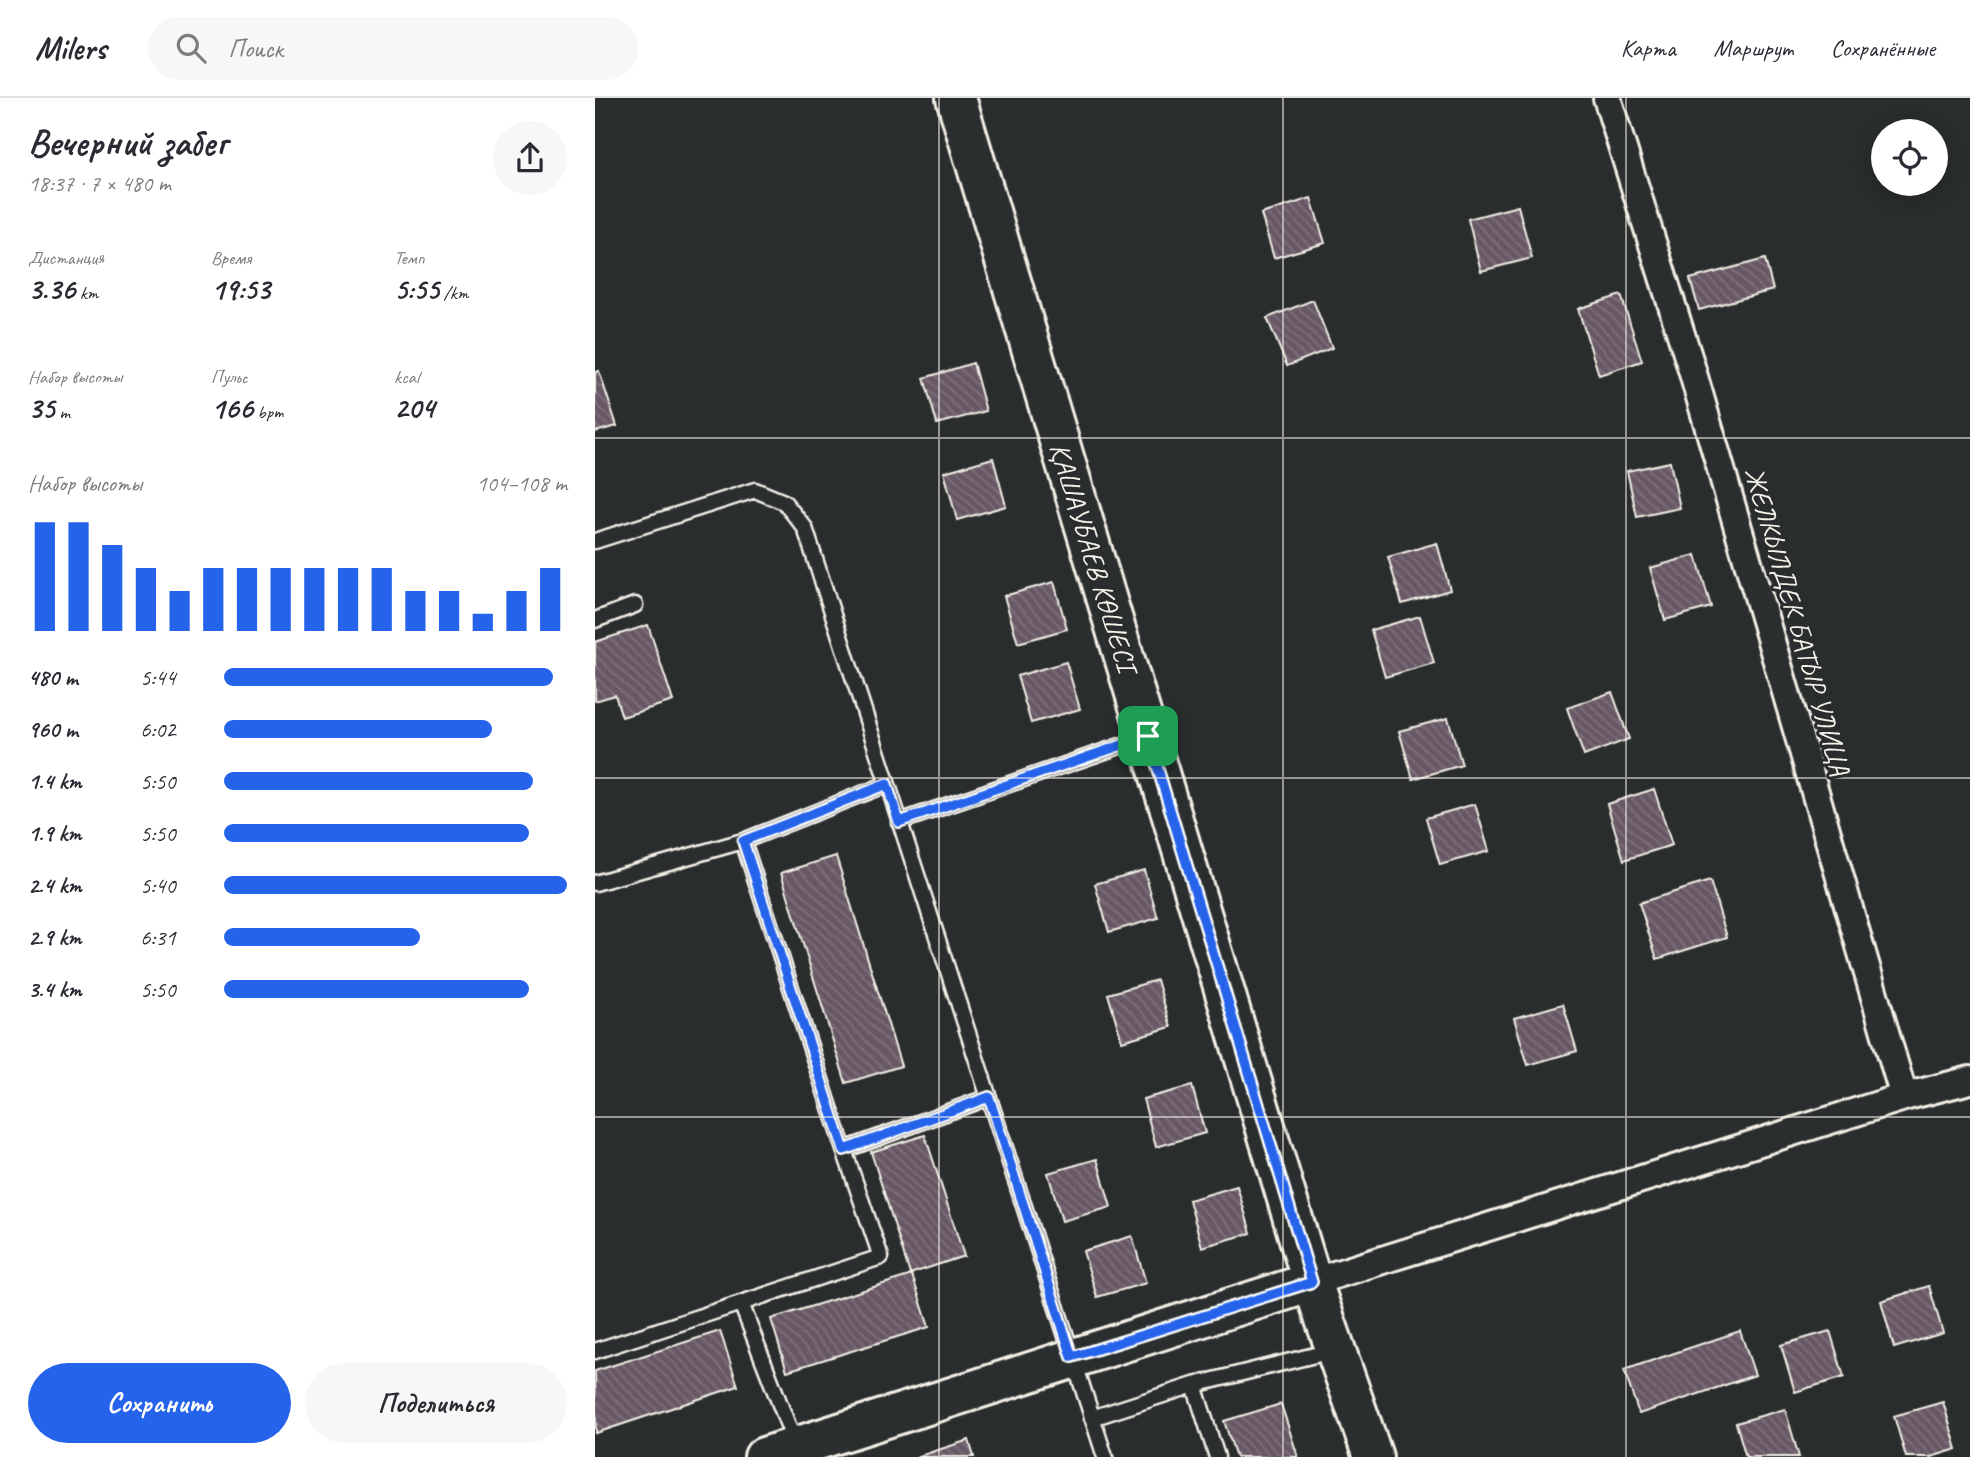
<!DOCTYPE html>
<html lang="ru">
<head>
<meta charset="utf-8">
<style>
  :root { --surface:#fff; --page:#f7f7f7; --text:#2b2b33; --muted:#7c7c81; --line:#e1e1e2; --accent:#2563eb }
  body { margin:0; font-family:Caveat,sans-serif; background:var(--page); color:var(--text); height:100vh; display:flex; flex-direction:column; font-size:26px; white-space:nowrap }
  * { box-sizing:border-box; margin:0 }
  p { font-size:23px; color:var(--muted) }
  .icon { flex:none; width:38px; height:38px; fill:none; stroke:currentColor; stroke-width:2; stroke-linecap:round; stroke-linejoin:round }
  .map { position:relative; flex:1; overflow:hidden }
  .drawer { display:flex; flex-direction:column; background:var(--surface); width:595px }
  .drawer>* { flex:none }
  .buttons { position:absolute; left:1276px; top:21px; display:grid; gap:14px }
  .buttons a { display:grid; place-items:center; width:77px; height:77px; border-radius:50%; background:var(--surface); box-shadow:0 4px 18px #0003; font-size:35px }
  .pin { position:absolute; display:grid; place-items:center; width:60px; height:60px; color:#fff; margin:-30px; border-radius:14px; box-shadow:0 4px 10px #0006 }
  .round { display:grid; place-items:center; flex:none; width:74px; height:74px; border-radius:37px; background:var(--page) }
  .headline { display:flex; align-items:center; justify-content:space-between; height:119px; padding:0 28px }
  h1 { font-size:38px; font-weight:700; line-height:52px }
  .figures { display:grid; grid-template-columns:repeat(3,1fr); gap:10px; height:119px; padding:7px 28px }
  .figures div { display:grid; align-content:center }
  .figures b { font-size:30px; font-weight:700 }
  .figures small { font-size:19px; font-weight:400 }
  .figures p { font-size:19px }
  .chart { height:196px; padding:14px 28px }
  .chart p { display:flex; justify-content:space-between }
  .chart svg { width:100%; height:126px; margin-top:7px; stroke:var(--accent); stroke-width:6 }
  .primary-button { display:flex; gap:14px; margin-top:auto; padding:14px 28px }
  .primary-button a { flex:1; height:80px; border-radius:42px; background:var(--accent); color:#fff; font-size:28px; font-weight:700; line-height:80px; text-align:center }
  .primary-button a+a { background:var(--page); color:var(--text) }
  ul { padding:0 28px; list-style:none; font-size:23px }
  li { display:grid; grid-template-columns:112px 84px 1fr; align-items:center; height:52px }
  li i { height:18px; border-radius:9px; background:var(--accent) }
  header { display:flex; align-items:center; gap:42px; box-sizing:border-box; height:98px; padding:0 35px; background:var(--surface); border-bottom:2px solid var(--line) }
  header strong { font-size:33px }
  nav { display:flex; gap:38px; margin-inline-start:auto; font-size:24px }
  .search { width:490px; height:63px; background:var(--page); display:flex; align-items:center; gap:18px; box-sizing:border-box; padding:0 24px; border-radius:38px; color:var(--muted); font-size:26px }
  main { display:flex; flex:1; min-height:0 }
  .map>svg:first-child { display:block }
</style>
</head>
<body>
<header>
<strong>Milers</strong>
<div class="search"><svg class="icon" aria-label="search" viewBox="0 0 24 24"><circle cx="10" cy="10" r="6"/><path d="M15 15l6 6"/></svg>Поиск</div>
<nav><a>Карта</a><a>Маршрут</a><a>Сохранённые</a></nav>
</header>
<main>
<section class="drawer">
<div class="headline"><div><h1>Вечерний забег</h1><p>18:37 · 7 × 480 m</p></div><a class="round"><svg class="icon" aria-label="share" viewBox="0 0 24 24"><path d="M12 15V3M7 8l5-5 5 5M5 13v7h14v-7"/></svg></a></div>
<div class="figures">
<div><p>Дистанция</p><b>3.36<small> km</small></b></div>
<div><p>Время</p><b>19:53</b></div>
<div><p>Темп</p><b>5:55<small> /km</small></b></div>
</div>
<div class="figures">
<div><p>Набор высоты</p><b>35<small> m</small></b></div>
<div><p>Пульс</p><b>166<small> bpm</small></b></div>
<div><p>kcal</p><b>204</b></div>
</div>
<div class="chart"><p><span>Набор высоты</span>104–108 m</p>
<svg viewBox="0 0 160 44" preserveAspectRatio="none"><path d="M5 44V6M15 44V6M25 44V14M35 44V22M45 44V30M55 44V22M65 44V22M75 44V22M85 44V22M95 44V22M105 44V22M115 44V30M125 44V30M135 44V38M145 44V30M155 44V22"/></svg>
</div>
<ul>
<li><b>480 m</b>5:44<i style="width:96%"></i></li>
<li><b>960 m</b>6:02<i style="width:78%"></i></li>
<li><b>1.4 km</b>5:50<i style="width:90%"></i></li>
<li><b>1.9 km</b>5:50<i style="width:89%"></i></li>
<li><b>2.4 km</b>5:40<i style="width:100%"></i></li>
<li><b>2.9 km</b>6:31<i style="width:57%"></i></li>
<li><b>3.4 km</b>5:50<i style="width:89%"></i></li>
</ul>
<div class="primary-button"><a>Сохранить</a><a>Поделиться</a></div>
</section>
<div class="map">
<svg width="1375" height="1359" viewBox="0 0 1375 1359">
  <defs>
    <pattern id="building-back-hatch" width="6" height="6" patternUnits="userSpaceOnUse" patternTransform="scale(1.75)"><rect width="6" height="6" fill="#685965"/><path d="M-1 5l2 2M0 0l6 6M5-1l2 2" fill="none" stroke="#7e717b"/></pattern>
  </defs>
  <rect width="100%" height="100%" fill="#2a2d2e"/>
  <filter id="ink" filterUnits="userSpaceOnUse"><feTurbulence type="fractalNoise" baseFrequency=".0143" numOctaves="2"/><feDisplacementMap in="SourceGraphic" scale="14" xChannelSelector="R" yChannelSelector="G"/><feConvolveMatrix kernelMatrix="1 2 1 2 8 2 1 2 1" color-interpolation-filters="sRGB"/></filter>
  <g filter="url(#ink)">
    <path fill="url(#building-back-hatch)" stroke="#f4f1e8" stroke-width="2" d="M716 100 730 145 679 160 666 116Z
      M923 108 937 160 886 173 873 121Z
      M1170 161 1178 192 1104 212 1095 181Z
      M1026 197 1047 263 1004 277 983 211Z
      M718 202 737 250 692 268 672 220Z
      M378 265 391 313 342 326 329 280Z
      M4 273 22 328 0 334V274Z
      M398 360 411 408 362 422 349 374Z
      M1075 364 1085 410 1042 419 1032 373Z
      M842 445 855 492 807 506 793 459Z
      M1101 457 1116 509 1070 522 1055 470Z
      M459 484 472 531 423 545 409 498Z
      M825 518 839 565 790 579 776 532Z
      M53 527 78 603 27 619 20 597 0 603V544Z
      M471 564 485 611 436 625 422 578Z
      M1017 594 1034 641 989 658 972 610Z
      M853 620 867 667 818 681 804 633Z
      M1059 691 1077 747 1029 762 1012 706Z
      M880 706 894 753 845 767 831 720Z
      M241 758 306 968 251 985 186 775Z
      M549 772 563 820 514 834 500 786Z
      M1115 783 1132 839 1062 861 1044 805Z
      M562 882 576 929 527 943 513 896Z
      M968 906 982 953 933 967 919 920Z
      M597 988 610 1035 561 1049 548 1001Z
      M330 1037 369 1158 315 1176 276 1054Z
      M502 1061 516 1109 467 1123 453 1075Z
      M642 1088 656 1135 607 1149 594 1102Z
      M537 1138 551 1185 502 1199 488 1153Z
      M317 1177 334 1229 192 1273 176 1221Z
      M1334 1188 1348 1235 1299 1250 1286 1203Z
      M125 1233 143 1288 1 1335 0 1273Z
      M1145 1233 1160 1277 1044 1316 1029 1272Z
      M1235 1233 1249 1279 1200 1294 1186 1247Z
      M1348 1304 1362 1351 1336 1359H1311L1299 1318Z
      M686 1306 703 1359H641L629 1323Z
      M1190 1311 1204 1359H1151L1141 1325Z
      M374 1342 379 1359H321Z"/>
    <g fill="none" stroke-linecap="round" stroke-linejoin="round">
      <defs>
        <path id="lane" d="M0 443 160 392 189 404 210 430 510 1359
          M0 522 40 507
          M304 724 551 639
          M148 743 249 1052
          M0 785 148 743 292 686
          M146 1205 201 1348
          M0 1253 286 1159 249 1052 394 999
          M599 1287 740 1252
          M497 1320 599 1287 622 1359"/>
        <path id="street" d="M1012 0 1095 265 1309 999 1375 982
          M717 1184 1309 999"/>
        <path id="secondary" d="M361 0 717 1184 778 1359
          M169 1359 717 1184"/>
      </defs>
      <use href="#lane" stroke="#f4f1e8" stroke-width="19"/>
      <use href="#street" stroke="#f4f1e8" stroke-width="32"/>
      <use href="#secondary" stroke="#f4f1e8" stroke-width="44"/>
      <use href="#lane" stroke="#2a2d2e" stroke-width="14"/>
      <use href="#street" stroke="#2a2d2e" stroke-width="26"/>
      <use href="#secondary" stroke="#2a2d2e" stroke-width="38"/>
    </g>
  </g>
  <g fill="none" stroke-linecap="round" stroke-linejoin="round" filter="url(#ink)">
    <defs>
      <path id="route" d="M553 638 717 1184 477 1259 394 999 249 1052 148 743 292 686 304 724Z"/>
    </defs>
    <use href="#route" stroke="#fff" stroke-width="14"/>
    <use href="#route" stroke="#2563eb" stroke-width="9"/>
  </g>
  <path fill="none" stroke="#f4f1e8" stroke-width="2" stroke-opacity="0.55" d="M344 0V1359M688 0V1359M1031 0V1359M0 340H1375M0 680H1375M0 1019H1375"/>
  <g text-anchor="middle" stroke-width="6" stroke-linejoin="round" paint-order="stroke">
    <g font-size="28" fill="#f4f1e8" stroke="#2a2d2e">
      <text transform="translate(499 459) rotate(73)" y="10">ҚАШАУБАЕВ КӨШЕСІ</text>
      <text transform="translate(1203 523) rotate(74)" y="10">ЖЕЛКЫЛДЕК БАТЫР УЛИЦА</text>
    </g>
  </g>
</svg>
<div class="buttons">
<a><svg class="icon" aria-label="locate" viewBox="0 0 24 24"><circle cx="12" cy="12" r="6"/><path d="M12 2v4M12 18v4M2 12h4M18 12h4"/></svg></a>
</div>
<div class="pin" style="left:553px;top:638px;background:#1e9e55"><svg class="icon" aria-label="arrive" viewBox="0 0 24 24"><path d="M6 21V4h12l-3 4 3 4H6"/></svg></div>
</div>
</main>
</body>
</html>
